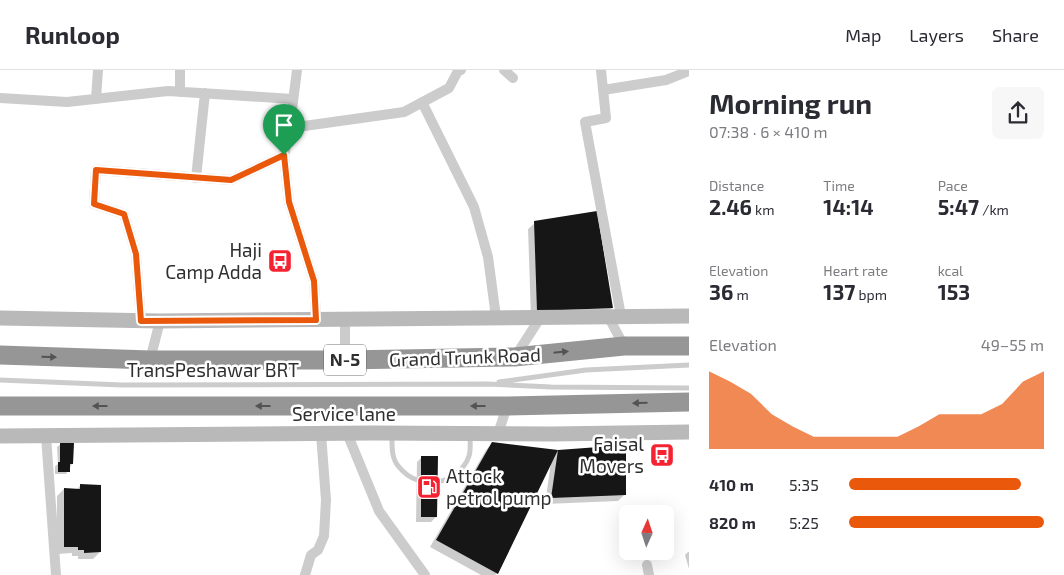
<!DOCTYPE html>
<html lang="en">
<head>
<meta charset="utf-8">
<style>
  :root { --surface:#fff; --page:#f7f7f7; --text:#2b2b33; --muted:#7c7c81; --line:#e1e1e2; --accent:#ea580c }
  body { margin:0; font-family:"Exo 2",sans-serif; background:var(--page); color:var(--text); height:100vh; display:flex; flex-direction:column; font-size:19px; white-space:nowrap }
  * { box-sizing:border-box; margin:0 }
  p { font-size:16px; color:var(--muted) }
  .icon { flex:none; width:28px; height:28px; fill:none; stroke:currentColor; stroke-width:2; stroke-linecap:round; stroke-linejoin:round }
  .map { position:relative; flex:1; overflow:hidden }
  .panel { display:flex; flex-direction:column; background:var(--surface); width:375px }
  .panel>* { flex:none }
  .needle { width:32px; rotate:3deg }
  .fabs { position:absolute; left:619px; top:435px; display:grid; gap:10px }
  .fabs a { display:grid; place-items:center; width:55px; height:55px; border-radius:8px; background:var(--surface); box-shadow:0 5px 20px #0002; font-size:25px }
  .pin { position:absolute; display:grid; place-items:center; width:42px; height:42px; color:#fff; margin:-51px -21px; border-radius:50% 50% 50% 0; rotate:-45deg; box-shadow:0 0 5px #0007 }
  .pin .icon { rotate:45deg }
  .round { display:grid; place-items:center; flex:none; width:52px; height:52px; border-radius:8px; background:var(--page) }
  .summary { display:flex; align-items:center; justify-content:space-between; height:85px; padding:0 20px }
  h1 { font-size:28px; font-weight:700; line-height:38px }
  .metrics { display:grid; grid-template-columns:repeat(3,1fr); gap:8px; height:85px; padding:5px 20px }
  .metrics div { display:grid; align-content:center }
  .metrics b { font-size:21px; font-weight:700 }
  .metrics small { font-size:14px; font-weight:400 }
  .metrics p { font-size:14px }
  .chart { height:140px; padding:10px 20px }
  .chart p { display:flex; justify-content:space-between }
  .chart svg { width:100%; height:90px; margin-top:5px; fill:var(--accent); opacity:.7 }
  ul { padding:0 20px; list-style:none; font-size:16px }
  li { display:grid; grid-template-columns:80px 60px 1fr; align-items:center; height:38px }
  li i { height:12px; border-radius:6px; background:var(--accent) }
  header { display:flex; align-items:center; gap:30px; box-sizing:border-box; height:70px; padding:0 25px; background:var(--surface); border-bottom:1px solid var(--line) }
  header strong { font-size:24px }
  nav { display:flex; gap:28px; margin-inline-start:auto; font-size:18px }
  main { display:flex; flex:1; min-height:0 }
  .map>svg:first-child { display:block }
</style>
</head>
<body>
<header>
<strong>Runloop</strong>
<nav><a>Map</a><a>Layers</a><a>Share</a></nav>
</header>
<main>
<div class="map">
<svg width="689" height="505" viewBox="0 0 689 505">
  <rect width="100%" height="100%" fill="#fff"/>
  <path fill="#0003" d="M535 153 612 238 605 245 531 247 528 159Z
    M492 373 558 381 624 425 618 431 545 434 551 392 497 503 495 505H481L430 477 486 380Z
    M61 374 72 394 66 404H55V396L58 394 57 377Z
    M422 387 436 447 431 452H416L417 392Z
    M81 415 100 482 93 489H78V486H72V483L57 484V426L64 419 76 420Z
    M688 482H689V499L685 485Z"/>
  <path fill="#161616" d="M597 141 613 238 537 241 534 151Z
    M60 372 74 373 73 394H70V402H58V392H60Z
    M492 372 558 380 498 504 436 470Z
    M626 375V425L551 428 558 380Z
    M421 386H438L437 447H421Z
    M80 414 101 415V482L84 483V480H78V477H64V418L80 419Z"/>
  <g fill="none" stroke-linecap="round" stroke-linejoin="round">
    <path stroke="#ccc" stroke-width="5" d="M0 310 122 315 487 314 551 317 689 318
      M499 312 586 300 689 295
      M392 364C392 376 391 388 399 397 419 422 459 415 469 386 471 380 470 372 470 366"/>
    <path stroke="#ccc" stroke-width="10" d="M504 0 513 8
      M601 0 606 48 585 52 621 246
      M603 20 666 10 689 1
      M180 22V0
      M0 28 67 32 168 21 293 29
      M96 29 98 0
      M422 32 474 137 488 187 496 247
      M290 58 404 42 449 18 458 1 461 0
      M284 85 289 132 314 211 316 250
      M196 108 205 23
      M608 246 624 276
      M345 249V290
      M141 251 136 184 124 144 94 134 96 100 231 110 284 85 289 63 297 0
      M515 287 540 248
      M150 290 160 251
      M347 363 379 441 425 505
      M498 364 507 336
      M46 366 56 505
      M647 495 649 505
      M305 505 311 485 318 480 324 466 326 430 321 364"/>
    <path stroke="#b9b9b9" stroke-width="15" d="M0 248 160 251 689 246
      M0 366 373 363 552 364 689 362"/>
    <path stroke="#969696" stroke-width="19" d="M0 285 150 290H345L514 287 624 276H689
      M0 336H507L689 332"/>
  </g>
  <defs><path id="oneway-solid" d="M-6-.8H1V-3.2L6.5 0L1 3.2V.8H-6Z" transform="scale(1.25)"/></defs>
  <g fill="#535353">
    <use href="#oneway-solid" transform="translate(561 282) rotate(-6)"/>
    <use href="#oneway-solid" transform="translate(49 287) rotate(2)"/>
    <use href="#oneway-solid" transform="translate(640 333) rotate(179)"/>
    <use href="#oneway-solid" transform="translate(100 336) rotate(-180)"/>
    <use href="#oneway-solid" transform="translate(263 336) rotate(-180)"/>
    <use href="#oneway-solid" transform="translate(478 336) rotate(-180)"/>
  </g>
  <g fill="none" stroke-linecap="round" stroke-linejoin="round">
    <defs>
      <path id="route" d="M284 85 289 132 314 211 316 250 141 251 136 184 124 144 94 134 96 100 231 110Z"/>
    </defs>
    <use href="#route" stroke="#fff" stroke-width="10"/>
    <use href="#route" stroke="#ea580c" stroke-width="6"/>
  </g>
  <defs>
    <symbol id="bus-square" viewBox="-11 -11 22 22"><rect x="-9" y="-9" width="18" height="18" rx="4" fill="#f52332" stroke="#fff"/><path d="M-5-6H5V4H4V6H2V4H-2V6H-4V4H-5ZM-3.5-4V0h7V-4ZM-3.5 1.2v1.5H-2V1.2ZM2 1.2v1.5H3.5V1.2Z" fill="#fff"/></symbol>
    <symbol id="fuel-square" viewBox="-11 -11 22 22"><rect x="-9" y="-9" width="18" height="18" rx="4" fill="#f52332" stroke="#fff"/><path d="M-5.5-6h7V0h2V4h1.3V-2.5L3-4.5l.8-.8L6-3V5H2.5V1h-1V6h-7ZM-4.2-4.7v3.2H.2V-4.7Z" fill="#fff"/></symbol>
  </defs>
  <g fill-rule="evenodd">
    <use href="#bus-square" x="266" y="177" width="28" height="28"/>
    <use href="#bus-square" x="648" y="371" width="28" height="28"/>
    <use href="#fuel-square" x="415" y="403" width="28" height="28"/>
  </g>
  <g text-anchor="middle" stroke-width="5" stroke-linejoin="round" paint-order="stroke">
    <rect fill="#fff" stroke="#6d6d6d" stroke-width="1" x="324" y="274.5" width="42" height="31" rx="4"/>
    <g font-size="18" font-weight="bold" fill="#2f2f2f">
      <text x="345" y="296">N-5</text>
    </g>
    <g font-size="19" fill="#2f2f2f" stroke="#fff" text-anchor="end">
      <text x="262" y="187">Haji<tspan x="262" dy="22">Camp Adda</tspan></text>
      <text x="644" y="381">Faisal<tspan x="644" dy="22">Movers</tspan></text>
      <text x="446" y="413" text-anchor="start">Attock<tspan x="446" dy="22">petrol pump</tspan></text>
    </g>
    <g font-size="19" fill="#2f2f2f" stroke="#fff">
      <text transform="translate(465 287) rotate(-2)" y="7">Grand Trunk Road</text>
      <text x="213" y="307">TransPeshawar BRT</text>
      <text x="344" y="351">Service lane</text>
    </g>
  </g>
</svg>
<div class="fabs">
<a><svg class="needle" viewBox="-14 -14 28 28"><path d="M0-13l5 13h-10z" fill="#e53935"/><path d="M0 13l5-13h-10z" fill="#7c7c81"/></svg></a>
</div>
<div class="pin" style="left:284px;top:85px;background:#1e9e55"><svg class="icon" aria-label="arrive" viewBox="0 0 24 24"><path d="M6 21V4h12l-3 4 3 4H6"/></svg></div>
</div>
<section class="panel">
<div class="summary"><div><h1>Morning run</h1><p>07:38 · 6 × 410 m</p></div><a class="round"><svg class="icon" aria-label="share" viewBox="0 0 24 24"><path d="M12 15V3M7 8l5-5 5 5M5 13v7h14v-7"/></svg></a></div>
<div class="metrics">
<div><p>Distance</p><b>2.46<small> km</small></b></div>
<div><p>Time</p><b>14:14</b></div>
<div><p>Pace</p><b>5:47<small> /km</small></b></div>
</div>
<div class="metrics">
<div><p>Elevation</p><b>36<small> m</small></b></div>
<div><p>Heart rate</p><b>137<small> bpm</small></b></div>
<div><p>kcal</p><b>153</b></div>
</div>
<div class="chart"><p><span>Elevation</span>49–55 m</p>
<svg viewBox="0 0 160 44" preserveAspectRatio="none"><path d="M0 44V6L10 11L20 17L30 27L40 33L50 38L60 38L70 38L80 38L90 38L100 33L110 27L120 27L130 27L140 22L150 11L160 6V44z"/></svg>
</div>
<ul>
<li><b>410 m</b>5:35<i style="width:88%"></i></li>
<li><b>820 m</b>5:25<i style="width:100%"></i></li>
</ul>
</section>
</main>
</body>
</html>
